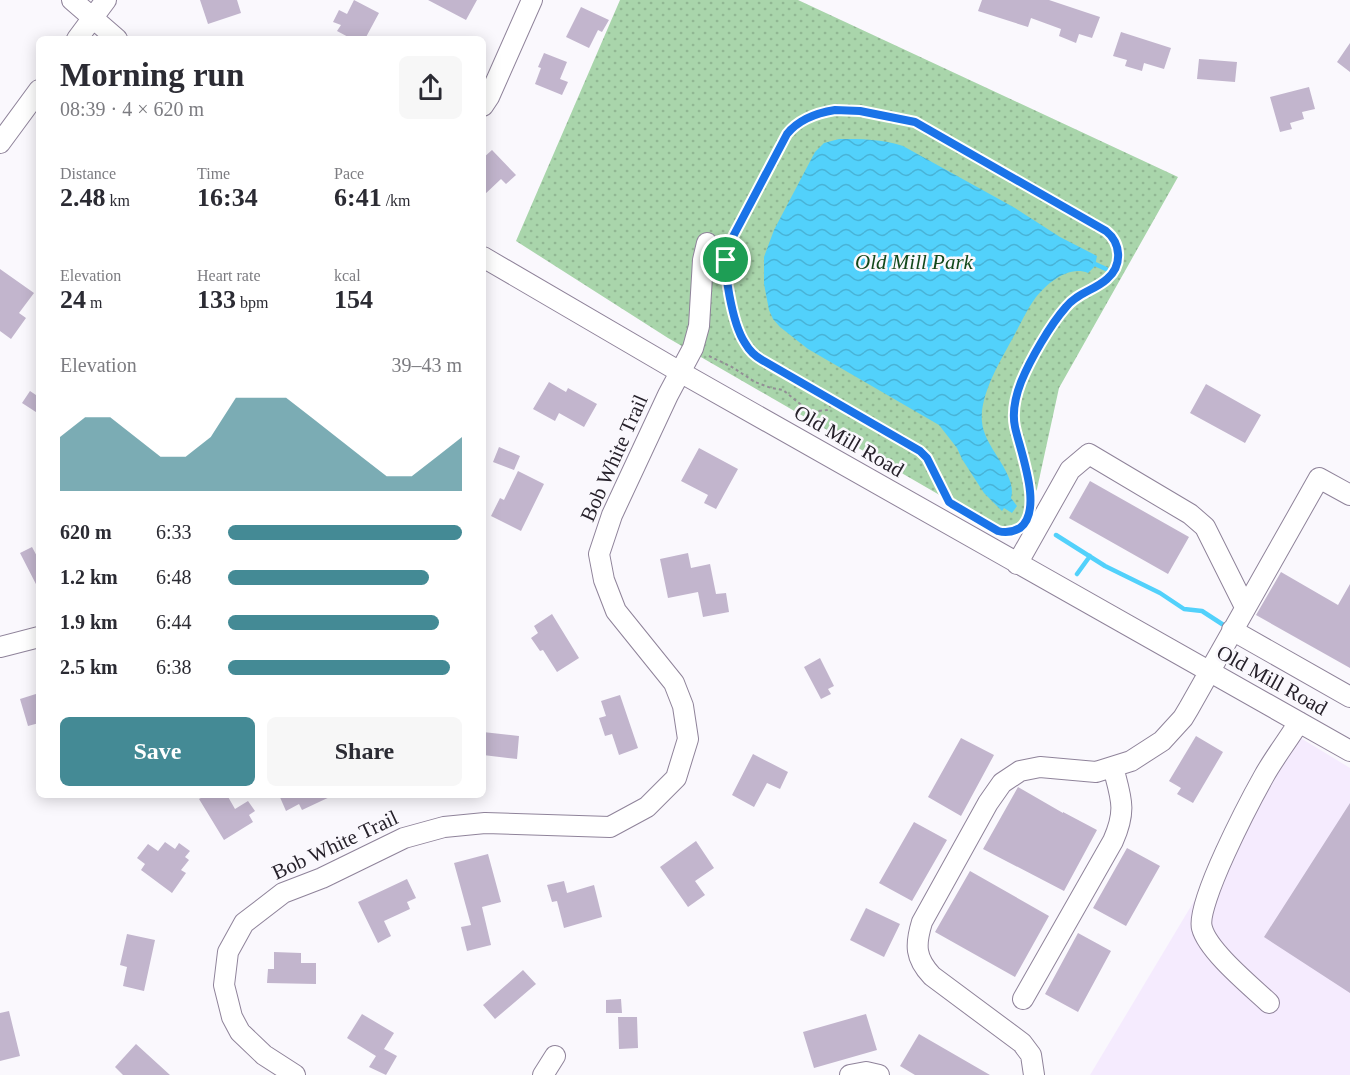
<!DOCTYPE html>
<html lang="en">
<head>
<meta charset="utf-8">
<style>
  :root { --surface:#fff; --page:#f7f7f7; --text:#2b2b33; --muted:#7c7c81; --accent:#448a95 }
  body { margin:0; font-family:Georgia,serif; background:var(--page); color:var(--text); height:100vh; display:flex; flex-direction:column; font-size:22px; white-space:nowrap }
  * { box-sizing:border-box; margin:0 }
  p { font-size:20px; color:var(--muted) }
  .icon { flex:none; width:33px; height:33px; fill:none; stroke:currentColor; stroke-width:2; stroke-linecap:round; stroke-linejoin:round }
  .map { position:relative; flex:1; overflow:hidden }
  .drawer { position:absolute; left:36px; top:36px; width:450px; height:762px; display:flex; flex-direction:column; background:var(--surface); border-radius:9px; box-shadow:0 3px 15px #0003 }
  .drawer>* { flex:none }
  .pin { position:absolute; display:grid; place-items:center; width:51px; height:51px; color:#fff; margin:-26px; border:3px solid #fff; border-radius:50%; box-shadow:0 2px 6px #0007 }
  .round { display:grid; place-items:center; flex:none; width:63px; height:63px; border-radius:9px; background:var(--page) }
  .headline { display:flex; align-items:center; justify-content:space-between; height:102px; padding:0 24px }
  h1 { font-size:33px; font-weight:700; line-height:45px }
  .figures { display:grid; grid-template-columns:repeat(3,1fr); gap:9px; height:102px; padding:6px 24px }
  .figures div { display:grid; align-content:center }
  .figures b { font-size:26px; font-weight:700 }
  .figures small { font-size:16px; font-weight:400 }
  .figures p { font-size:16px }
  .chart { height:168px; padding:12px 24px }
  .chart p { display:flex; justify-content:space-between }
  .chart svg { width:100%; height:108px; margin-top:6px; fill:var(--accent); opacity:.7 }
  .button { display:flex; gap:12px; margin-top:auto; padding:12px 24px }
  .button a { flex:1; height:69px; border-radius:9px; background:var(--accent); color:#fff; font-size:24px; font-weight:700; line-height:69px; text-align:center }
  .button a+a { background:var(--page); color:var(--text) }
  ul { padding:0 24px; list-style:none; font-size:20px }
  li { display:grid; grid-template-columns:96px 72px 1fr; align-items:center; height:45px }
  li i { height:15px; border-radius:8px; background:var(--accent) }
  .map>svg:first-child { display:block }
</style>
</head>
<body>
<div class="map">
<svg width="1350" height="1075" viewBox="0 0 1350 1075">
  <defs>
    <pattern id="park-dots" width="8" height="8" patternUnits="userSpaceOnUse" patternTransform="scale(1.5)"><rect width="8" height="8" fill="#a9d5ab"/><path d="M2 2h.1M6 6h.1" fill="none" stroke="#91b793" stroke-width="1.8" stroke-linecap="round"/></pattern>
    <pattern id="water-waves" width="16" height="10" patternUnits="userSpaceOnUse" patternTransform="scale(1.5)"><rect width="16" height="10" fill="#52d1fb"/><path d="M0 5q4-4 8 0t8 0" fill="none" stroke="#48b3d7"/></pattern>
  </defs>
  <rect width="100%" height="100%" fill="#faf8fd"/>
  <path fill="#f5ebfe" d="M1294 734 1350 768V1075H1090Z"/>
  <path fill="url(#park-dots)" d="M620 0H798L1178 177 1059 388 1037 489 1020 523 1007 534 668 338 516 241Z"/>
  <path fill="url(#water-waves)" d="M839 139C861 139 883 139 903 146L1015 208 1060 237 1097 256 1095 266 1088 273C1068 265 1046 284 1034 300 1028 308 1023 319 1018 328 1005 354 979 392 982 422 984 448 1018 474 1011 498L1017 506 1012 513 1004 508 1002 511 984 493 962 459 957 448 939 425 808 349 780 327 773 319 769 310 764 284V257L774 230 815 152 824 143Z"/>
  <g fill="none" stroke-linecap="round" stroke-linejoin="round">
    <path stroke="#52d1fb" stroke-width="4.5" d="M1095 264 1106 269
      M1056 535 1105 566 1160 593 1184 609 1202 611 1222 624
      M1077 574 1090 556"/>
  </g>
  <path fill="#c2b5cd" d="M200 0H237L241 13 208 24Z
    M354 0 379 13 365 39H352L337 31 341 25 333 22 339 10 347 14Z
    M428 0H477L466 20Z
    M982 0H1049L1100 17 1092 38 1079 34 1076 43 1059 36 1061 29 1031 18 1028 27 978 11Z
    M581 7 609 20 602 32 598 30 589 48 566 37Z
    M1121 32 1171 48 1164 69 1144 63 1142 71 1125 66 1127 60 1113 56Z
    M1350 43V72L1337 62Z
    M544 53 567 62 560 79 568 82 562 95 535 84 541 68 538 67Z
    M1199 59 1237 62 1235 82 1197 79Z
    M1309 87 1315 109 1302 112 1304 119 1290 123 1292 129 1280 132 1270 97Z
    M492 150 516 175 506 184 501 179 483 196V158Z
    M0 269 34 293 19 313 26 318 11 339 0 331Z
    M549 382 566 392 568 388 597 404 584 427 559 413 555 421 533 409Z
    M1206 384 1261 415 1245 443 1190 413Z
    M30 391 39 397V414L22 403Z
    M499 447 520 456 514 470 493 462Z
    M699 448 738 469 716 509 704 503 708 495 681 481Z
    M518 471 544 484 521 531 491 516 500 498 504 500Z
    M1090 481 1189 537 1168 574 1069 518Z
    M32 547 39 560V590L20 553Z
    M688 553 691 568 710 564 716 594 726 593 729 612 703 617 698 592 668 598 660 559Z
    M1281 572 1338 605 1350 584V668L1256 615Z
    M552 614 579 658 557 672 543 650 540 651 531 638 538 633 534 626Z
    M820 658 834 686 828 689 831 694 821 699 804 667Z
    M39 693V723L28 726 20 699Z
    M620 695 638 748 619 755 612 734 605 736 599 718 606 716 601 701Z
    M483 732 519 736 517 759 483 755Z
    M1196 736 1223 752 1193 803 1177 794 1181 788 1169 781Z
    M961 738 994 755 961 816 928 797Z
    M753 754 788 772 780 789 767 783 754 807 732 795Z
    M1018 787 1063 813V812L1097 830 1064 891 983 849Z
    M206 795H227L235 809 248 801 255 811 249 815 253 822 224 840 199 799Z
    M279 795H334L302 810 299 804 286 811Z
    M1350 803V993L1264 937Z
    M914 822 947 840 912 901 879 883Z
    M696 841 714 868 695 881 705 895 688 907 660 867Z
    M165 842 175 849 179 843 190 851 185 857 189 860 181 870 186 873 172 893 141 870 145 864 137 858 148 844 158 851Z
    M1127 848 1160 866 1126 926 1093 908Z
    M488 854 501 902 482 907 491 945 467 951 461 927 471 925 454 863Z
    M970 871 1049 916 1015 977 935 932Z
    M407 879 416 898 407 902 410 909 384 921 391 936 378 943 358 902Z
    M564 881 567 893 594 885 602 917 564 928 557 901 552 902 547 885Z
    M866 908 900 924 884 957 850 940Z
    M1078 933 1111 951 1078 1012 1045 994Z
    M127 934 155 940 144 991 123 986 127 967 120 965Z
    M274 952 301 953V963H316V984L267 983 268 969H274Z
    M523 970 536 984 495 1019 483 1005Z
    M621 999 622 1013H606V1000Z
    M9 1011 20 1056 0 1061V1013Z
    M362 1014 394 1033 384 1049 397 1056 386 1075 369 1067 376 1056 347 1038Z
    M866 1014 877 1050 814 1068 803 1032Z
    M618 1017H637L638 1048 619 1049Z
    M919 1034 990 1075H915L900 1066Z
    M136 1044 170 1075H123L115 1067Z"/>
  <g fill="none" stroke-linecap="round" stroke-linejoin="round">
    <defs>
      <path id="minor" d="M72 0 117 39
        M77 39 106 0
        M483 106 489 97 532 0
        M0 143 39 90
        M483 257 680 372 1350 751
        M1017 564 1070 470 1089 454 1190 514 1205 527 1245 607
        M1232 630 1350 697
        M0 647 39 637
        M1023 999 1113 841C1127 810 1121 798 1113 767
        M1269 1003C1251 986 1208 951 1202 928 1195 905 1250 801 1264 776 1274 758 1288 740 1299 722
        M295 1075 264 1055 240 1032 232 1017 224 985 228 952 244 923 283 893 322 878 404 838 444 827 485 823 610 827 647 807 676 778 688 739 683 706 674 683 616 611 604 580 599 554 612 515 668 395 693 348 699 326 703 260 707 243
        M543 1075 555 1056
        M850 1075 866 1072 879 1075
        M1034 1075 1031 1055 1022 1043 932 976C915 958 915 945 922 922L988 803 1002 783 1020 771 1040 767 1096 772 1131 761 1162 741 1183 718 1189 708 1319 478 1350 495"/>
    </defs>
    <use href="#minor" stroke="#8f839a" stroke-width="22"/>
    <path stroke="#928e95" stroke-width="2" stroke-dasharray="3 3" stroke-linecap="butt" d="M835 110 860 111 915 122 1106 231C1121 243 1123 265 1107 279 1093 292 1076 294 1063 310 1046 331 1029 362 1020 386 1015 398 1012 414 1015 427 1020 451 1044 510 1020 528 1013 532 1005 533 998 531L952 504 949 502 927 458 920 451 762 360C755 356 749 350 745 344 733 325 721 267 728 246L787 134C799 119 816 113 835 110Z
      M709 356 732 367 755 382 771 388 783 390 810 412 827 410 834 402"/>
    <use href="#minor" stroke="#fff" stroke-width="20"/>
  </g>
  <g fill="none" stroke-linecap="round" stroke-linejoin="round">
    <defs>
      <path id="route" d="M835 110 860 111 915 122 1106 231C1121 243 1123 265 1107 279 1095 290 1077 293 1066 307 1050 325 1030 360 1021 382 1016 395 1012 413 1015 427 1020 451 1044 510 1020 528 1013 532 1005 533 998 531L952 504 949 502 927 458 920 451 762 360C755 356 749 350 745 343 733 325 721 266 728 246L787 134C799 119 816 113 835 110Z"/>
    </defs>
    <use href="#route" stroke="#fff" stroke-width="12"/>
    <use href="#route" stroke="#1a73e8" stroke-width="8"/>
  </g>
  <g text-anchor="middle" stroke-width="5" stroke-linejoin="round" paint-order="stroke">
    <g font-size="21" font-style="italic" fill="#13481b" stroke="#faf8fd">
      <text x="914" y="269">Old Mill Park</text>
    </g>
    <g font-size="21" fill="#27222b" stroke="#faf8fd">
      <text transform="translate(849 441) rotate(30)" y="7">Old Mill Road</text>
      <text transform="translate(614 458) rotate(-66)" y="7">Bob White Trail</text>
      <text transform="translate(1272 680) rotate(29)" y="7">Old Mill Road</text>
      <text transform="translate(335 845) rotate(-25)" y="7">Bob White Trail</text>
    </g>
  </g>
</svg>
<div class="pin" style="left:726px;top:260px;background:#1e9e55"><svg class="icon" aria-label="arrive" viewBox="0 0 24 24"><path d="M6 21V4h12l-3 4 3 4H6"/></svg></div>
<section class="drawer">
<div class="headline"><div><h1>Morning run</h1><p>08:39 · 4 × 620 m</p></div><a class="round"><svg class="icon" aria-label="share" viewBox="0 0 24 24"><path d="M12 15V3M7 8l5-5 5 5M5 13v7h14v-7"/></svg></a></div>
<div class="figures">
<div><p>Distance</p><b>2.48<small> km</small></b></div>
<div><p>Time</p><b>16:34</b></div>
<div><p>Pace</p><b>6:41<small> /km</small></b></div>
</div>
<div class="figures">
<div><p>Elevation</p><b>24<small> m</small></b></div>
<div><p>Heart rate</p><b>133<small> bpm</small></b></div>
<div><p>kcal</p><b>154</b></div>
</div>
<div class="chart"><p><span>Elevation</span>39–43 m</p>
<svg viewBox="0 0 160 44" preserveAspectRatio="none"><path d="M0 44V22L10 14L20 14L30 22L40 30L50 30L60 22L70 6L80 6L90 6L100 14L110 22L120 30L130 38L140 38L150 30L160 22V44z"/></svg>
</div>
<ul>
<li><b>620 m</b>6:33<i style="width:100%"></i></li>
<li><b>1.2 km</b>6:48<i style="width:86%"></i></li>
<li><b>1.9 km</b>6:44<i style="width:90%"></i></li>
<li><b>2.5 km</b>6:38<i style="width:95%"></i></li>
</ul>
<div class="button"><a>Save</a><a>Share</a></div>
</section>
</div>
</body>
</html>
